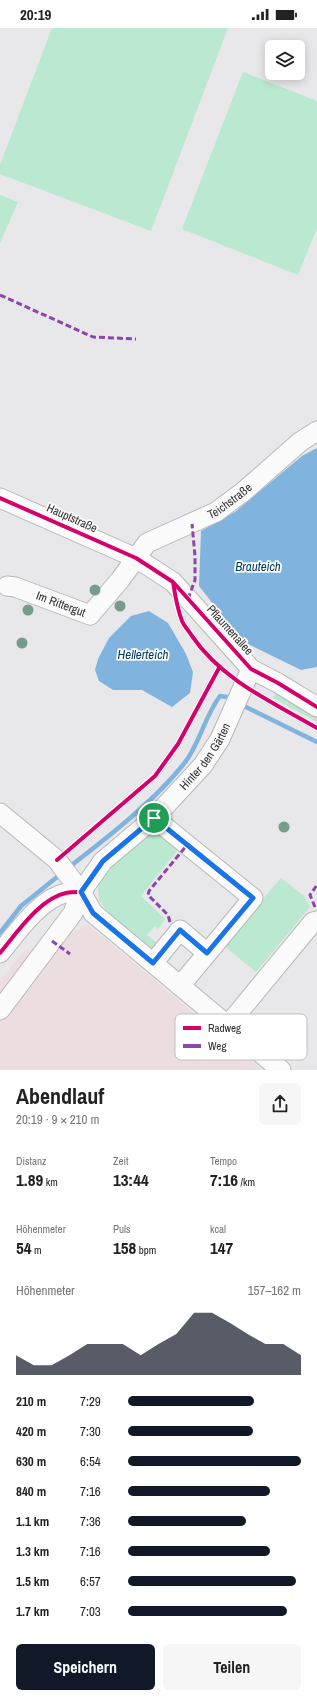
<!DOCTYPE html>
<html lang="de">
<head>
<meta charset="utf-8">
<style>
  :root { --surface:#fff; --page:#f6f6f6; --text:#222; --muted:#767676; --accent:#111827 }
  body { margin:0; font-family:"Archivo Narrow",sans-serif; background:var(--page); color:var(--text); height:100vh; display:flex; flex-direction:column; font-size:15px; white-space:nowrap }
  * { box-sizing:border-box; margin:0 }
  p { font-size:13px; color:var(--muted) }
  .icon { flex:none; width:22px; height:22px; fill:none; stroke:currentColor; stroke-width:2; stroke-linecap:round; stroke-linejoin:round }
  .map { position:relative; height:1042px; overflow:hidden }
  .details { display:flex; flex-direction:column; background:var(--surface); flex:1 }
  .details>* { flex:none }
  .fabs { position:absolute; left:265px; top:12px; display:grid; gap:8px }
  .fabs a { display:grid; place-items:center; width:40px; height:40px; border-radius:6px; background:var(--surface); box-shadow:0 2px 10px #0003; font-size:20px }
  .pin { position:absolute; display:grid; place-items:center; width:34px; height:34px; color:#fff; margin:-17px; border:2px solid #fff; border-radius:50%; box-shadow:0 1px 4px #0007 }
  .round { display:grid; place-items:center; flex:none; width:42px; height:42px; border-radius:6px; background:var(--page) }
  .head { display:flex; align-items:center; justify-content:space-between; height:68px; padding:0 16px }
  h1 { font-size:22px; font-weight:800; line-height:30px }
  .stats { display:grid; grid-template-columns:repeat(3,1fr); gap:6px; height:68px; padding:4px 16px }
  .stats div { display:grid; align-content:center }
  .stats b { font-size:17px; font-weight:800 }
  .stats small { font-size:11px; font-weight:400 }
  .stats p { font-size:11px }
  .chart { height:112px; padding:8px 16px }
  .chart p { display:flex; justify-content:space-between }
  .chart svg { width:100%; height:72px; margin-top:4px; fill:var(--accent); opacity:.7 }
  .cta { display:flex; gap:8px; margin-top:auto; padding:8px 16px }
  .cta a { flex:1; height:46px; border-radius:6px; background:var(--accent); color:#fff; font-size:16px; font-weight:800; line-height:46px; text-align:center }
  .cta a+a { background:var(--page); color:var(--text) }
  ul { padding:0 16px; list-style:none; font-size:13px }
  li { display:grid; grid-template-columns:64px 48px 1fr; align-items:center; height:30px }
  li i { height:10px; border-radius:5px; background:var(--accent) }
  .status { display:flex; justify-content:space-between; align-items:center; height:28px; padding:0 20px; background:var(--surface); direction:ltr }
  .status svg { height:11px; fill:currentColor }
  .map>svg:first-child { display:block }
</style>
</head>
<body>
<div class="status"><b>20:19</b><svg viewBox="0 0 49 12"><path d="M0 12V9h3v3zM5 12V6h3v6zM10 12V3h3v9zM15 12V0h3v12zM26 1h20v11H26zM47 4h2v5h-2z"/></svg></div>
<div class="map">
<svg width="317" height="1042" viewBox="0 0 317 1042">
  <rect width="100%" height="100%" fill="#e8e7e9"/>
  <path fill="#ecdde0" d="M89 897 261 1042H0V953L23 924Z"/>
  <path fill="#bae8d0" d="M52 0H228L151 203 0 146V137Z
    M243 44 317 73V200L298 247 182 201Z
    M0 167 18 174 0 215Z
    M277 663 317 687V694L273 670Z
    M157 800 180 819 141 868 165 891 158 901 155 898 147 907 157 915 152 923 108 885 99 872 98 858 104 842Z
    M281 850 304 868 310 879 256 944 223 917Z"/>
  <path fill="#80b4de" d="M317 420V639L301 642 242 613 199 558 201 503 235 484 302 428Z
    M149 583 168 595 186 626 193 644 190 665 172 679 142 662H113L99 653 95 642 98 631 109 610 131 588Z"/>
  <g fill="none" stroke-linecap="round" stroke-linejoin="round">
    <path stroke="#80b4de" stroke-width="4.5" d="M240 676 317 714
      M68 840C108 809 155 773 186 733 200 714 205 688 220 668L227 669 233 672
      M0 905 21 878 62 845"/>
    <defs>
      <g id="minor">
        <path d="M0 470 136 530 173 554 251 641 278 655 317 679"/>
        <path id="s1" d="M7 558 15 559 90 587 120 552 147 515 216 484 243 464 300 414 317 403"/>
        <path d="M0 785 57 832 81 864 93 885 281 1042"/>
        <path d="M154 790 253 870 180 958"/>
        <path d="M0 925C16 906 40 870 66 865 70 864 76 864 81 864"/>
        <path d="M153 935 180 902 207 925"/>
        <path id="s2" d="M0 982 73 885 81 864 103 833 154 790 203 737 220 711 251 641"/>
        <path d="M228 997 313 894 317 893"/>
      </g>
    </defs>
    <use href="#minor" stroke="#b8b7b9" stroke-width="21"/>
    <use href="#minor" stroke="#fcfbfc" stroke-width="19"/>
    <path stroke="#8e44ad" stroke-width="3" stroke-dasharray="6 3" stroke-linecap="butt" d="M0 267 93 309 136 311
      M188 571 195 552V528L192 496
      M315 879 310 867 317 857
      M170 894 168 887 148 867 149 863 187 817
      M52 913 70 926"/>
    <defs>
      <path id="cycleway" d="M0 470 136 530 173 554 251 641 278 655 317 679
        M173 554C175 567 177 580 182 593 184 598 189 603 192 608 222 652 272 674 317 700
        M57 832 155 748 178 716 219 640
        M0 925C16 906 40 870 66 865 70 864 76 864 81 864"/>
    </defs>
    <use href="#cycleway" stroke="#fff" stroke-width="6"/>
    <use href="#cycleway" stroke="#d6006c" stroke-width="4"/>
  </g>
  <g fill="#769d8c">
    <circle cx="95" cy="562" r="5.5"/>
    <circle cx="120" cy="578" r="5.5"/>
    <circle cx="28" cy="582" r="5.5"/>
    <circle cx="22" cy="615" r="5.5"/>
    <circle cx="284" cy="799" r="5.5"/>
  </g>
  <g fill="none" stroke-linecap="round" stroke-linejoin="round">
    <defs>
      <path id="route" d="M154 790 253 870 207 925 180 902 153 935 93 885 81 864 103 833Z"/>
    </defs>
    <use href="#route" stroke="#fff" stroke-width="8"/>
    <use href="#route" stroke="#1a73e8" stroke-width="5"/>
  </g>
  <g text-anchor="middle" stroke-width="3.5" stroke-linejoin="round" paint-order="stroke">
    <g font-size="12" fill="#302f31" stroke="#fff">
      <text dy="4" stroke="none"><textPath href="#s1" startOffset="273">Teichstraße</textPath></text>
      <text transform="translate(72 490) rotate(24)" y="4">Hauptstraße</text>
      <text dy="4" stroke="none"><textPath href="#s1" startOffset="57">Im Rittergut</textPath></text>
      <text transform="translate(230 602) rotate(48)" y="4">Pflaumenallee</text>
      <text dy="4" stroke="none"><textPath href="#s2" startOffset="329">Hinter den Gärten</textPath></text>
    </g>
    <g font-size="13" font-style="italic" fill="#003b62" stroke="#fff">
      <text x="258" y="543">Brauteich</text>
      <text x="143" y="631">Hellerteich</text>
    </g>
  </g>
  <rect x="175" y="986" width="132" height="46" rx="6" fill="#fff" stroke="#c1c1c1" stroke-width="1"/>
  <rect x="183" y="998" width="18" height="4" fill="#d6006c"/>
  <rect x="183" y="1016" width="18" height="4" fill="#8e44ad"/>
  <g font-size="11" fill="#302f31">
    <text x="208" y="1004">Radweg</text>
    <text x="208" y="1022">Weg</text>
  </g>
</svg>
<div class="fabs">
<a><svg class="icon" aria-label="layers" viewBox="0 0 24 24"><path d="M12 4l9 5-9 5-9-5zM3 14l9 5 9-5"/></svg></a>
</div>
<div class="pin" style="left:154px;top:790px;background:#1e9e55"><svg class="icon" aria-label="arrive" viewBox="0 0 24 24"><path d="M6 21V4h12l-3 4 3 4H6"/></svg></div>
</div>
<section class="details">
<div class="head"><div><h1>Abendlauf</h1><p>20:19 · 9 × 210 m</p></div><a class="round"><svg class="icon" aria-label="share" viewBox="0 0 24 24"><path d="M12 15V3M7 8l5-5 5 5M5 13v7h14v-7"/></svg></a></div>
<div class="stats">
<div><p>Distanz</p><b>1.89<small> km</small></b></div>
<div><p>Zeit</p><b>13:44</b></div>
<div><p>Tempo</p><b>7:16<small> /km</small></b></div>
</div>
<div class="stats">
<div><p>Höhenmeter</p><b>54<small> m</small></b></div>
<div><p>Puls</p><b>158<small> bpm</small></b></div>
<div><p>kcal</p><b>147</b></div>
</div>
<div class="chart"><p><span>Höhenmeter</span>157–162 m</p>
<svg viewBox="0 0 160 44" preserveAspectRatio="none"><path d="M0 44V32L10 38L20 38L30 32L40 25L50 25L60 25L70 32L80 25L90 19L100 6L110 6L120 12L130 19L140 25L150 25L160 32V44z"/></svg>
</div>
<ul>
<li><b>210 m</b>7:29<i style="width:73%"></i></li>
<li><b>420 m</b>7:30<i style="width:72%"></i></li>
<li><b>630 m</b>6:54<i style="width:100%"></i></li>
<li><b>840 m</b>7:16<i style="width:82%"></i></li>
<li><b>1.1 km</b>7:36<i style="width:68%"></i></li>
<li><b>1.3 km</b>7:16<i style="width:82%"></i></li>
<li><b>1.5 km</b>6:57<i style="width:97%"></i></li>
<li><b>1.7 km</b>7:03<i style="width:92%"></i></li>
</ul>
<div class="cta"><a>Speichern</a><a>Teilen</a></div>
</section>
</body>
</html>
